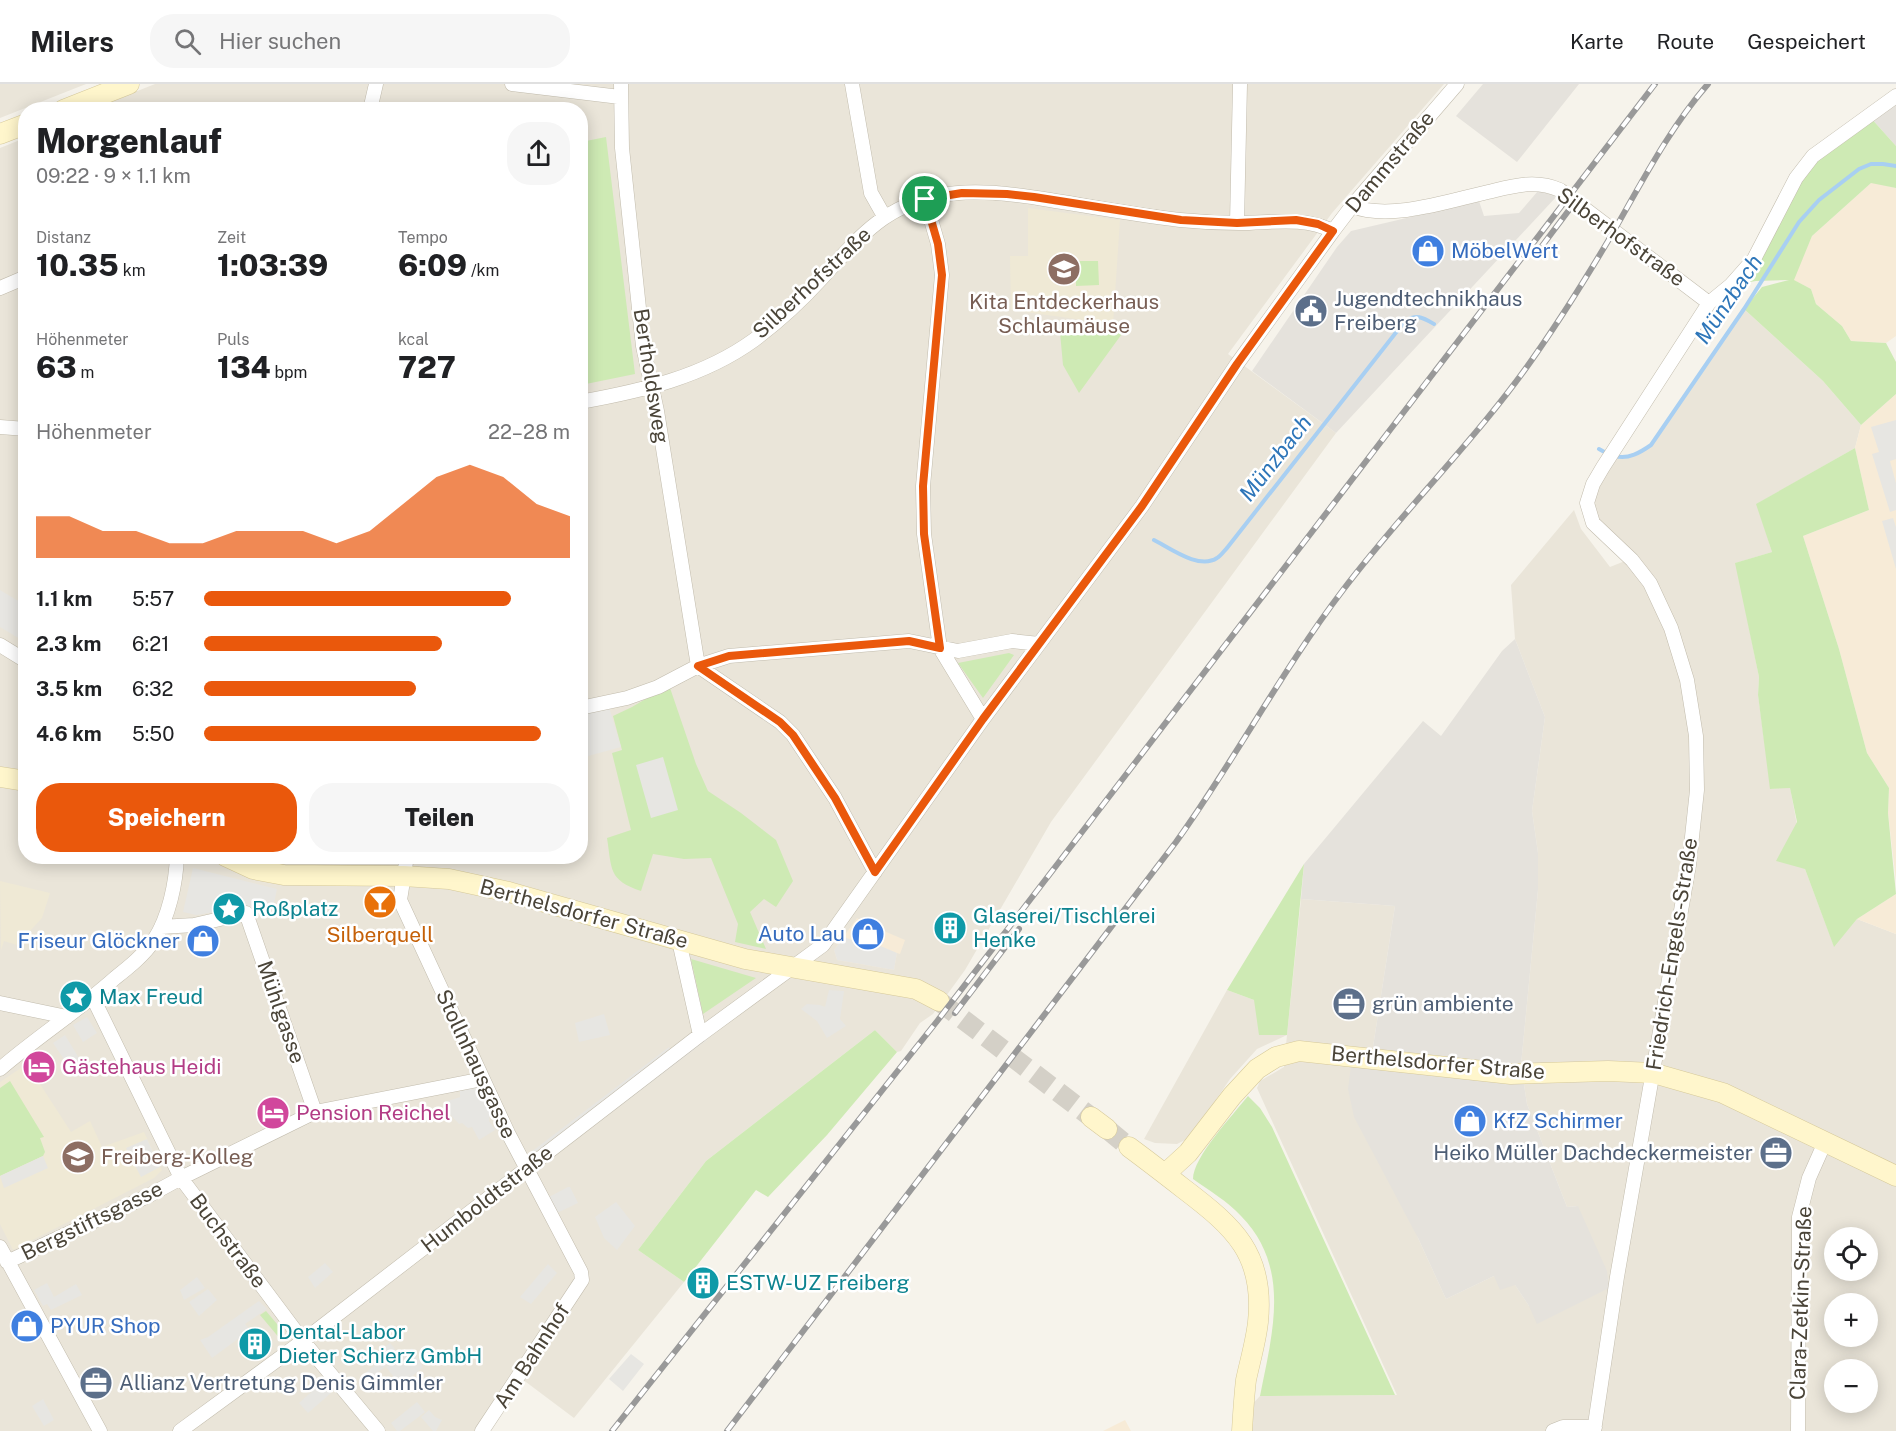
<!DOCTYPE html>
<html lang="de">
<head>
<meta charset="utf-8">
<style>
  :root { --surface:#fff; --page:#f6f6f6; --text:#202124; --muted:#757577; --line:#e0e0e0; --accent:#ea580c }
  body { margin:0; font-family:"Public Sans",sans-serif; background:var(--page); color:var(--text); height:100vh; display:flex; flex-direction:column; font-size:22px; white-space:nowrap }
  * { box-sizing:border-box; margin:0 }
  p { font-size:20px; color:var(--muted) }
  .icon { flex:none; width:33px; height:33px; fill:none; stroke:currentColor; stroke-width:2; stroke-linecap:round; stroke-linejoin:round }
  .map { position:relative; flex:1; overflow:hidden }
  .panel { position:absolute; left:18px; top:18px; width:570px; height:762px; display:flex; flex-direction:column; background:var(--surface); border-radius:24px; box-shadow:0 3px 15px #0003 }
  .panel>* { flex:none }
  .fabs { position:absolute; left:1824px; top:1143px; display:grid; gap:12px }
  .fabs a { display:grid; place-items:center; width:54px; height:54px; border-radius:50%; background:var(--surface); box-shadow:0 3px 15px #0003; font-size:30px }
  .pin { position:absolute; display:grid; place-items:center; width:51px; height:51px; color:#fff; margin:-26px; border:3px solid #fff; border-radius:50%; box-shadow:0 2px 6px #0007 }
  .round { display:grid; place-items:center; flex:none; width:63px; height:63px; border-radius:24px; background:var(--page) }
  .headline { display:flex; align-items:center; justify-content:space-between; height:102px; padding:0 18px }
  h1 { font-size:33px; font-weight:800; line-height:45px }
  .metrics { display:grid; grid-template-columns:repeat(3,1fr); gap:9px; height:102px; padding:6px 18px }
  .metrics div { display:grid; align-content:center }
  .metrics b { font-size:30px; font-weight:800 }
  .metrics small { font-size:16px; font-weight:400 }
  .metrics p { font-size:16px }
  .chart { height:168px; padding:12px 18px }
  .chart p { display:flex; justify-content:space-between }
  .chart svg { width:100%; height:108px; margin-top:6px; fill:var(--accent); opacity:.7 }
  .button { display:flex; gap:12px; margin-top:auto; padding:12px 18px }
  .button a { flex:1; height:69px; border-radius:24px; background:var(--accent); color:#fff; font-size:24px; font-weight:800; line-height:69px; text-align:center }
  .button a+a { background:var(--page); color:var(--text) }
  ul { padding:0 18px; list-style:none; font-size:20px }
  li { display:grid; grid-template-columns:96px 72px 1fr; align-items:center; height:45px }
  li i { height:15px; border-radius:8px; background:var(--accent) }
  header { display:flex; align-items:center; gap:36px; box-sizing:border-box; height:84px; padding:0 30px; background:var(--surface); border-bottom:2px solid var(--line) }
  header strong { font-size:28px }
  nav { display:flex; gap:33px; margin-inline-start:auto; font-size:21px }
  .search { width:420px; height:54px; background:var(--page); display:flex; align-items:center; gap:15px; box-sizing:border-box; padding:0 21px; border-radius:24px; color:var(--muted); font-size:22px }
  .map>svg:first-child { display:block }
</style>
</head>
<body>
<header>
<strong>Milers</strong>
<div class="search"><svg class="icon" aria-label="search" viewBox="0 0 24 24"><circle cx="10" cy="10" r="6"/><path d="M15 15l6 6"/></svg>Hier suchen</div>
<nav><a>Karte</a><a>Route</a><a>Gespeichert</a></nav>
</header>
<div class="map">
<svg width="1896" height="1347" viewBox="0 0 1896 1347">
  <rect width="100%" height="100%" fill="#f6f3eb"/>
  <path fill="#eae5d9" fill-rule="evenodd" d="M0 0H86L0 34Z
    M155 0H1444L1332 129 1228 270 1336 349 1051 738 965 886 933 930 920 939 901 967 897 968 875 946 706 1077 638 1166 684 1198 574 1334 518 1292 482 1347H0V696L25 701 26 772 214 773 258 794 394 797 453 800 508 812 769 885 817 888 773 880 510 808 451 796 267 787 233 773 580 772V26L92 25Z
    M25 54V695L0 690V64Z
    M1744 225 1823 297 1861 341 1855 364 1757 420 1772 468 1736 479 1759 593 1758 611 1771 705 1790 703 1805 785 1834 862 1857 835 1896 850V1347H1246V1327L1260 1312 1397 1311 1257 1004 1260 997 1284 983 1287 951 1257 965 1230 995 1191 1053 1177 1060 1155 1059 1144 1055 1227 906 1254 916 1287 951 1301 815 1395 822 1370 982 1418 1154 1446 1215 1494 1192 1515 1201 1529 1222 1578 1122 1567 1123 1527 1020 1521 981 1538 806V769L1532 727 1545 633 1515 555 1511 501 1574 426 1581 445 1610 483 1630 475 1615 458 1587 419 1610 371 1622 375 1641 368 1651 360ZM1834 1154H1868V1186H1834ZM1834 1220H1868V1252H1834ZM1834 1286H1868V1318H1834Z"/>
  <path fill="#f7ebd7" d="M1872 98 1896 104V252L1886 259 1851 257 1842 242 1816 220 1811 205 1793 196 1812 152Z
    M1896 310V797L1888 729 1889 704 1867 669 1839 565 1803 452 1869 426 1855 364 1861 341Z
    M1896 810V850L1857 835Z
    M857 834 874 846 877 844 905 856 900 870 897 869 894 886 837 876 834 866Z
    M1125 1336 1131 1347H1103Z"/>
  <path fill="#e5e2dc" d="M1483 0H1579L1517 78 1456 32Z
    M1896 12V62L1870 33Z
    M1538 107 1557 112 1336 349 1252 287 1337 163 1351 147 1479 117 1484 132 1519 129Z
    M1515 555 1545 633 1532 727 1538 769V806L1521 981 1527 1020 1567 1123 1578 1122 1607 1187 1609 1204 1537 1240 1529 1222 1515 1201 1500 1206 1494 1192 1446 1215 1418 1154 1354 1033 1348 1005 1351 982H1370L1395 822 1301 815 1304 780 1423 637 1441 652 1502 567Z"/>
  <path fill="#efe9d5" d="M1028 124 1120 136 1113 240 1011 226 1010 172H1028Z
    M0 797 50 809 42 834 17 861 4 857 1 866Z
    M27 980 71 1048 90 1037 102 1063 144 1048 162 1086 154 1094 13 1166 0 1140V998Z"/>
  <path fill="#ceeab4" d="M1870 33 1896 62V104L1871 99 1812 152 1794 196 1811 205 1816 220 1842 242 1851 257 1886 259 1896 278V310L1861 341 1823 297 1744 225 1762 203 1789 196 1756 197 1731 201 1796 94Z
    M606 53 635 290 581 301V58Z
    M1079 177H1098L1099 201 1076 202V188L1079 187Z
    M1116 242 1124 247 1079 309 1063 281 1060 248Z
    M1855 364 1869 426 1803 452 1839 565 1867 669 1889 704 1888 729 1896 810 1857 835 1834 863 1805 785 1776 777 1797 738 1790 704 1770 705 1758 611 1759 593 1735 479 1772 468 1756 420Z
    M1009 569 1014 571 983 614 958 579Z
    M669 601 696 680 708 707 741 729 776 756 793 797 776 823 764 815 750 828 766 865 735 858 738 840 711 774 684 775 653 770 641 807C608 796 612 785 607 754L631 746 612 669 622 666 613 632 632 623Z
    M1304 780 1287 951H1259L1254 916 1227 906Z
    M691 875 756 894 703 930Z
    M875 946 897 968 827 1051 768 1113 756 1106 684 1198 638 1166 706 1077Z
    M10 997 44 1053 40 1054 45 1068 43 1072 0 1092V1004Z
    M1248 1012 1260 1024 1272 1043 1395 1311 1260 1312C1272 1250 1292 1184 1241 1132 1227 1117 1210 1107 1193 1095 1193 1073 1233 1031 1248 1012Z
    M266 1227 283 1247 281 1256 260 1231Z"/>
  <path fill="#e7e6e2" d="M1896 336V375L1890 377 1896 399V426L1890 428 1872 370 1879 368 1871 343Z
    M1893 434 1896 443V485L1882 437Z
    M0 506 25 521V558L0 543Z
    M609 623 621 663 581 674V629Z
    M663 673 678 726 651 734 636 681Z
    M193 784 277 805 273 825 256 829 253 822 196 831 183 828Z
    M844 853 868 862 871 858 897 869 894 886 837 876 834 866Z
    M829 906 844 907 840 935 846 942 827 954 817 937 801 925 807 920 820 921 825 923Z
    M604 930 610 951 579 958 575 939Z
    M87 933 97 949 83 958 73 941Z
    M65 951 85 984 74 990 53 959Z
    M705 953 707 956 540 1083 538 1080Z
    M669 963 671 966 533 1071 531 1068Z
    M475 999 481 1007 490 1029 489 1037 495 1046 479 1056 472 1043 468 1044 462 1039 459 1040 448 1028 445 1018 460 1013V1007Z
    M147 1055 160 1083 141 1093 126 1064Z
    M43 1072 48 1084 4 1104 0 1092Z
    M568 1103H570L578 1119 557 1129 549 1113Z
    M616 1118 635 1142 617 1166 604 1154 595 1133Z
    M325 1179 333 1188 315 1204 308 1193Z
    M548 1180 557 1189 531 1220 520 1213Z
    M197 1193 205 1204 184 1216 180 1206Z
    M47 1199 54 1213 76 1200 82 1211 51 1226 47 1220 43 1222 34 1206Z
    M208 1205 217 1216 199 1232 189 1218Z
    M259 1217 267 1225 245 1240 250 1246 212 1274 200 1256 208 1253Z
    M390 1259 400 1271 366 1298 362 1292 376 1280 371 1274Z
    M412 1264 423 1283 401 1302 386 1283Z
    M631 1270 644 1280 623 1307 609 1295Z
    M317 1303 321 1307 325 1303 331 1309 308 1329 299 1319Z
    M43 1315 54 1336 44 1342 32 1322Z
    M417 1318 425 1328 400 1347H397L391 1339Z
    M429 1326 435 1333 442 1336 436 1347H433L421 1333Z"/>
  <g fill="none" stroke-linecap="round" stroke-linejoin="round">
    <path stroke="#a8cff2" stroke-width="4" d="M1599 365 1608 370
      M1615 372C1628 376 1641 368 1651 361L1744 225 1799 138 1819 116 1859 85 1871 80H1883L1896 82
      M1154 456C1170 464 1199 486 1217 474 1221 472 1224 467 1227 464L1405 237C1417 230 1422 233 1434 240"/>
    <path stroke="#d4d0c7" stroke-width="20" stroke-dasharray="20 10" stroke-linecap="butt" d="M939 917 1091 1033
      M1107 1045 1129 1063"/>
    <defs>
      <path id="street" d="M512 0 620 13
        M621 0 622 64 643 262 657 327 698 582
        M852 0 871 109 884 132
        M370 26 376 0
        M925 115 938 160 942 191 923 402 924 450 940 564 983 635
        M1352 122C1390 137 1448 117 1488 108 1513 102 1535 95 1560 106L1709 219
        M1237 139 1240 0
        M0 204 26 193
        M580 318C641 307 703 293 754 256 778 238 801 217 821 195 857 156 882 123 937 112 973 104 1013 110 1050 116 1093 123 1137 131 1180 136 1200 138 1220 139 1239 139 1272 139 1302 132 1333 147
        M0 343 26 345
        M0 561 26 577
        M698 582 780 638 793 651 835 714 875 788
        M580 624 627 614 658 603 698 582 729 572 909 557 958 567 1012 557 1039 560
        M407 772 400 816 508 1049 581 1188 582 1196 482 1347
        M161 843 194 841 246 829 315 1028
        M679 857 700 951
        M93 914 181 1094 303 1257 378 1347
        M0 919 67 933
        M0 985C37 953 78 927 115 894 129 883 144 871 154 856 169 833 176 799 177 772
        M0 1163 100 1347
        M7 1178 148 1112 181 1094 315 1028 483 995
        M180 1347 303 1257 700 951 823 861 983 635 1142 422 1237 280 1333 147 1352 122 1457 0
        M1553 1347 1563 1343H1595
        M1594 1347 1617 1193 1689 781 1697 706 1696 652 1687 596 1671 544 1650 499 1632 476 1593 439 1587 419 1593 400 1603 383 1709 219 1731 201 1754 175 1796 94 1813 72 1896 12
        M1798 1347 1799 1133 1809 1094 1825 1058"/>
      <path id="secondary" d="M63 26 129 0
        M0 50 26 40
        M0 693 26 697
        M225 772 253 785 284 791 403 792 449 795 509 808 745 875 916 905 939 917
        M1091 1033 1107 1045
        M1129 1063C1148 1077 1166 1091 1184 1105 1234 1143 1265 1170 1258 1238 1256 1257 1250 1277 1246 1296 1244 1313 1243 1330 1242 1347
        M1165 1090 1188 1069 1232 1012 1257 985 1276 973 1299 967 1511 990 1608 987 1653 989 1723 1009 1896 1092"/>
    </defs>
    <use href="#street" stroke="#c2bcad" stroke-width="15"/>
    <use href="#secondary" stroke="#d6c99a" stroke-width="21"/>
    <use href="#street" stroke="#fff" stroke-width="14"/>
    <use href="#secondary" stroke="#fff6cc" stroke-width="20"/>
    <defs>
      <path id="rail" d="M1542 162 1569 126
        M955 929 1019 845
        M612 1347 938 936 1655 0
        M727 1347 1176 758C1235 676 1282 586 1343 506 1405 424 1480 352 1538 267 1563 231 1586 194 1608 157 1639 104 1667 47 1708 0"/>
    </defs>
    <use href="#rail" stroke="#999" stroke-width="6"/>
    <use href="#rail" stroke="#fff" stroke-width="4" stroke-dasharray="11" stroke-linecap="butt"/>
  </g>
  <g fill="none" stroke-linecap="round" stroke-linejoin="round">
    <defs>
      <path id="route" d="M962 109 1007 110 1034 113 1181 136 1237 139 1296 136 1318 140 1333 147 1237 280 1142 422 983 635 875 788 835 714 793 651 780 638 698 582 729 572 909 557 940 564 924 450 923 402 942 191 938 160 925 115Z"/>
    </defs>
    <use href="#route" stroke="#fff" stroke-width="12"/>
    <use href="#route" stroke="#ea580c" stroke-width="8"/>
  </g>
  <defs>
    <symbol id="shop-disc" viewBox="-11 -11 22 22"><circle r="9.5" fill="#3f7fe0" stroke="#fff"/><path d="M-5-2.5h2.3a2.7 3.5 0 0 1 5.4 0H5L5.5 6h-11ZM-1.5-2.5h3a1.5 2.3 0 0 0-3 0Z" fill="#fff"/></symbol>
    <symbol id="school-disc" viewBox="-11 -11 22 22"><circle r="9.5" fill="#8d6e63" stroke="#fff"/><path d="M0-5L7-2L0 1L-7-2ZM-4 1L0 2.5L4 1V4Q0 6-4 4Z" fill="#fff"/></symbol>
    <symbol id="civic-disc" viewBox="-11 -11 22 22"><circle r="9.5" fill="#5c6f8a" stroke="#fff"/><path d="M-.6-6.5H3V-4.5H.6V-3L4-1V1h2V6H-6V1h2V-1L-.6-3ZM-1.2 2.5V6h2.4V2.5Z" fill="#fff"/></symbol>
    <symbol id="bar-disc" viewBox="-11 -11 22 22"><circle r="9.5" fill="#e8710a" stroke="#fff"/><path d="M-6-5H6L.8 .8V4.5H3.5V6h-7V4.5H-.8V.8Z" fill="#fff"/></symbol>
    <symbol id="sight-disc" viewBox="-11 -11 22 22"><circle r="9.5" fill="#0f9aa8" stroke="#fff"/><path d="M0-6L1.8-2.2L6-1.7L2.9 1.2L3.7 5.4L0 3.3L-3.7 5.4L-2.9 1.2L-6-1.7L-1.8-2.2Z" fill="#fff"/></symbol>
    <symbol id="building-disc" viewBox="-11 -11 22 22"><circle r="9.5" fill="#0f9aa8" stroke="#fff"/><path d="M-4-6H4V6H1V3H-1V6H-4ZM-2.5-4.3h1.7v1.8h-1.7ZM.8-4.3h1.7v1.8H.8ZM-2.5-1h1.7V.8h-1.7ZM.8-1h1.7V.8H.8Z" fill="#fff"/></symbol>
    <symbol id="office-disc" viewBox="-11 -11 22 22"><circle r="9.5" fill="#5c6f8a" stroke="#fff"/><path d="M-6-3h4V-5.5h4V-3h4V5H-6ZM-1-4.5V-3h2v-1.5ZM-6 0V1H6V0Z" fill="#fff"/></symbol>
    <symbol id="hotel-disc" viewBox="-11 -11 22 22"><circle r="9.5" fill="#d1479c" stroke="#fff"/><path d="M-6-4.5h1.5V1H6V5H4.5V3h-9V5H-6ZM-4 0a1.8 1.8 0 1 1 3.6 0ZM.5 0V-2.5h3Q6-2.5 6 0Z" fill="#fff"/></symbol>
  </defs>
  <g fill-rule="evenodd">
    <use href="#shop-disc" x="1409" y="148" width="38" height="38"/>
    <use href="#school-disc" x="1045" y="166" width="38" height="38"/>
    <use href="#civic-disc" x="1292" y="208" width="38" height="38"/>
    <use href="#bar-disc" x="361" y="799" width="38" height="38"/>
    <use href="#sight-disc" x="210" y="806" width="38" height="38"/>
    <use href="#building-disc" x="931" y="825" width="38" height="38"/>
    <use href="#shop-disc" x="849" y="831" width="38" height="38"/>
    <use href="#shop-disc" x="184" y="838" width="38" height="38"/>
    <use href="#sight-disc" x="57" y="894" width="38" height="38"/>
    <use href="#office-disc" x="1330" y="901" width="38" height="38"/>
    <use href="#hotel-disc" x="20" y="964" width="38" height="38"/>
    <use href="#hotel-disc" x="254" y="1010" width="38" height="38"/>
    <use href="#shop-disc" x="1451" y="1018" width="38" height="38"/>
    <use href="#office-disc" x="1757" y="1050" width="38" height="38"/>
    <use href="#school-disc" x="59" y="1054" width="38" height="38"/>
    <use href="#building-disc" x="684" y="1180" width="38" height="38"/>
    <use href="#shop-disc" x="8" y="1223" width="38" height="38"/>
    <use href="#building-disc" x="236" y="1241" width="38" height="38"/>
    <use href="#office-disc" x="77" y="1280" width="38" height="38"/>
  </g>
  <g text-anchor="middle" stroke-width="5" stroke-linejoin="round" paint-order="stroke">
    <g font-size="21" fill="#4a4438" stroke="#fff">
      <text transform="translate(1390 78) rotate(-50)" y="7">Dammstraße</text>
      <text transform="translate(1621 153) rotate(36)" y="7">Silberhofstraße</text>
      <text transform="translate(812 199) rotate(-43)" y="7">Silberhofstraße</text>
      <text transform="translate(651 292) rotate(81)" y="7">Bertholdsweg</text>
      <text transform="translate(584 830) rotate(15)" y="7">Berthelsdorfer Straße</text>
      <text transform="translate(1672 870) rotate(-81)" y="7">Friedrich-Engels-Straße</text>
      <text transform="translate(281 928) rotate(71)" y="7">Mühlgasse</text>
      <text transform="translate(1438 979) rotate(5)" y="7">Berthelsdorfer Straße</text>
      <text transform="translate(476 980) rotate(65)" y="7">Stollnhausgasse</text>
      <text transform="translate(487 1115) rotate(-38)" y="7">Humboldtstraße</text>
      <text transform="translate(92 1137) rotate(-26)" y="7">Bergstiftsgasse</text>
      <text transform="translate(228 1157) rotate(53)" y="7">Buchstraße</text>
      <text transform="translate(1801 1219) rotate(-88)" y="7">Clara-Zetkin-Straße</text>
      <text transform="translate(532 1272) rotate(-57)" y="7">Am Bahnhof</text>
    </g>
    <g font-size="21" fill="#366cbe" stroke="#fff" text-anchor="start">
      <text x="1451" y="174">MöbelWert</text>
      <text x="845" y="857" text-anchor="end">Auto Lau</text>
      <text x="180" y="864" text-anchor="end">Friseur Glöckner</text>
      <text x="1493" y="1044">KfZ Schirmer</text>
      <text x="50" y="1249">PYUR Shop</text>
    </g>
    <g font-size="21" fill="#4e5e75" stroke="#fff" text-anchor="start">
      <text x="1334" y="222">Jugendtechnikhaus<tspan x="1334" dy="24">Freiberg</tspan></text>
      <text x="1372" y="927">grün ambiente</text>
      <text x="1753" y="1076" text-anchor="end">Heiko Müller Dachdeckermeister</text>
      <text x="119" y="1306">Allianz Vertretung Denis Gimmler</text>
    </g>
    <g font-size="21" fill="#785e54" stroke="#fff">
      <text x="1064" y="225">Kita Entdeckerhaus<tspan x="1064" dy="24">Schlaumäuse</tspan></text>
      <text x="101" y="1080" text-anchor="start">Freiberg-Kolleg</text>
    </g>
    <g font-size="21" fill="#0d838f" stroke="#fff" text-anchor="start">
      <text x="252" y="832">Roßplatz</text>
      <text x="973" y="839">Glaserei/Tischlerei<tspan x="973" dy="24">Henke</tspan></text>
      <text x="99" y="920">Max Freud</text>
      <text x="726" y="1206">ESTW-UZ Freiberg</text>
      <text x="278" y="1255">Dental-Labor<tspan x="278" dy="24">Dieter Schierz GmbH</tspan></text>
    </g>
    <g font-size="21" fill="#c56008" stroke="#fff">
      <text x="380" y="858">Silberquell</text>
    </g>
    <g font-size="21" fill="#b23c85" stroke="#fff" text-anchor="start">
      <text x="62" y="990">Gästehaus Heidi</text>
      <text x="296" y="1036">Pension Reichel</text>
    </g>
    <g font-size="22" font-style="italic" fill="#2e76b9" stroke="#fff">
      <text transform="translate(1728 215) rotate(-56)" y="8">Münzbach</text>
      <text transform="translate(1275 374) rotate(-52)" y="8">Münzbach</text>
    </g>
  </g>
</svg>
<div class="fabs">
<a><svg class="icon" aria-label="locate" viewBox="0 0 24 24"><circle cx="12" cy="12" r="6"/><path d="M12 2v4M12 18v4M2 12h4M18 12h4"/></svg></a>
<a>+</a>
<a>−</a>
</div>
<div class="pin" style="left:925px;top:115px;background:#1e9e55"><svg class="icon" aria-label="arrive" viewBox="0 0 24 24"><path d="M6 21V4h12l-3 4 3 4H6"/></svg></div>
<section class="panel">
<div class="headline"><div><h1>Morgenlauf</h1><p>09:22 · 9 × 1.1 km</p></div><a class="round"><svg class="icon" aria-label="share" viewBox="0 0 24 24"><path d="M12 15V3M7 8l5-5 5 5M5 13v7h14v-7"/></svg></a></div>
<div class="metrics">
<div><p>Distanz</p><b>10.35<small> km</small></b></div>
<div><p>Zeit</p><b>1:03:39</b></div>
<div><p>Tempo</p><b>6:09<small> /km</small></b></div>
</div>
<div class="metrics">
<div><p>Höhenmeter</p><b>63<small> m</small></b></div>
<div><p>Puls</p><b>134<small> bpm</small></b></div>
<div><p>kcal</p><b>727</b></div>
</div>
<div class="chart"><p><span>Höhenmeter</span>22–28 m</p>
<svg viewBox="0 0 160 44" preserveAspectRatio="none"><path d="M0 44V27L10 27L20 33L30 33L40 38L50 38L60 33L70 33L80 33L90 38L100 33L110 22L120 11L130 6L140 11L150 22L160 27V44z"/></svg>
</div>
<ul>
<li><b>1.1 km</b>5:57<i style="width:84%"></i></li>
<li><b>2.3 km</b>6:21<i style="width:65%"></i></li>
<li><b>3.5 km</b>6:32<i style="width:58%"></i></li>
<li><b>4.6 km</b>5:50<i style="width:92%"></i></li>
</ul>
<div class="button"><a>Speichern</a><a>Teilen</a></div>
</section>
</div>
</body>
</html>
